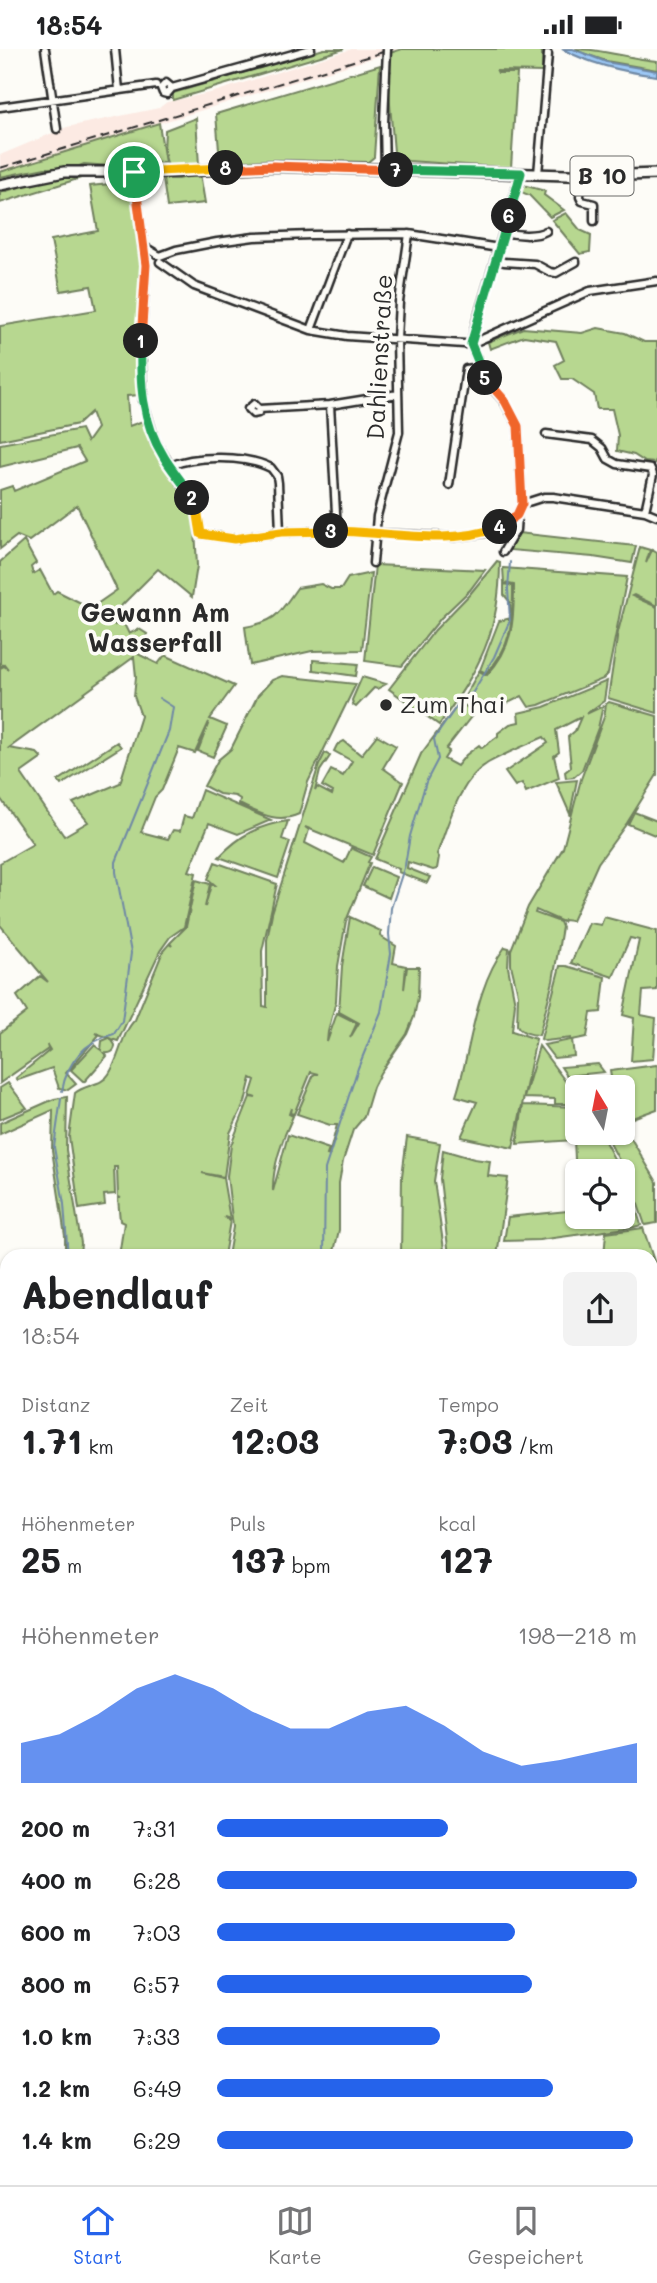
<!DOCTYPE html>
<html lang="de">
<head>
<meta charset="utf-8">
<style>
  :root { --surface:#fff; --page:#f2f2f2; --text:#202124; --muted:#757577; --line:#e0e0e0; --accent:#2563eb }
  body { margin:0; font-family:Mali,sans-serif; background:var(--page); color:var(--text); height:100vh; display:flex; flex-direction:column; font-size:26px; white-space:nowrap }
  * { box-sizing:border-box; margin:0 }
  p { font-size:23px; color:var(--muted) }
  .icon { flex:none; width:38px; height:38px; fill:none; stroke:currentColor; stroke-width:2; stroke-linecap:round; stroke-linejoin:round }
  .map { position:relative; flex:1; overflow:hidden }
  .drawer { position:absolute; left:0px; top:1200px; width:658px; height:936px; display:flex; flex-direction:column; background:var(--surface); border-radius:21px 21px 0 0; box-shadow:0 2px 5px #0004 }
  .drawer>* { flex:none }
  .needle { width:46px; rotate:350deg }
  .controls { position:absolute; left:565px; top:1026px; display:grid; gap:14px }
  .controls a { display:grid; place-items:center; width:70px; height:70px; border-radius:10px; background:var(--surface); box-shadow:0 2px 5px #0004; font-size:35px }
  .pin { position:absolute; display:grid; place-items:center; width:60px; height:60px; color:#fff; margin:-30px; border:4px solid #fff; border-radius:50%; box-shadow:0 2px 7px #0007 }
  .km { position:absolute; width:35px; height:35px; margin:-18px; border-radius:50%; background:#222; color:#fff; font-size:19px; line-height:35px; text-align:center }
  .round { display:grid; place-items:center; flex:none; width:74px; height:74px; border-radius:10px; background:var(--page) }
  .head { display:flex; align-items:center; justify-content:space-between; height:119px; padding:0 21px }
  h1 { font-size:38px; font-weight:800; line-height:52px }
  .metrics { display:grid; grid-template-columns:repeat(3,1fr); gap:10px; height:119px; padding:7px 21px }
  .metrics div { display:grid; align-content:center }
  .metrics b { font-size:35px; font-weight:800 }
  .metrics small { font-size:19px; font-weight:400 }
  .metrics p { font-size:19px }
  .chart { height:196px; padding:14px 21px }
  .chart p { display:flex; justify-content:space-between }
  .chart svg { width:100%; height:126px; margin-top:7px; fill:var(--accent); opacity:.7 }
  ul { padding:0 21px; list-style:none; font-size:23px }
  li { display:grid; grid-template-columns:112px 84px 1fr; align-items:center; height:52px }
  li i { height:18px; border-radius:9px; background:var(--accent) }
  .status { display:flex; justify-content:space-between; align-items:center; height:49px; padding:0 35px; background:var(--surface); direction:ltr }
  .status svg { height:19px; fill:currentColor }
  .tab-bar { display:flex; justify-content:space-around; align-items:center; height:98px; border-top:2px solid var(--line); background:var(--surface); font-size:19px; color:var(--muted) }
  .tab-bar a { display:grid; justify-items:center; gap:4px }
  .tab-bar .selected { color:var(--accent) }
  .map>svg:first-child { display:block }
</style>
</head>
<body>
<div class="status"><b>18:54</b><svg viewBox="0 0 49 12"><path d="M0 12V9h3v3zM5 12V6h3v6zM10 12V3h3v9zM15 12V0h3v12zM26 1h20v11H26zM47 4h2v5h-2z"/></svg></div>
<div class="map">
<svg width="657" height="2136" viewBox="0 0 657 2136">
  <rect width="100%" height="100%" fill="#fdfcf7"/>
  <filter id="ink" filterUnits="userSpaceOnUse"><feTurbulence type="fractalNoise" baseFrequency=".0143" numOctaves="2"/><feDisplacementMap in="SourceGraphic" scale="14" xChannelSelector="R" yChannelSelector="G"/><feConvolveMatrix kernelMatrix="1 2 1 2 8 2 1 2 1" color-interpolation-filters="sRGB"/></filter>
  <g filter="url(#ink)">
    <path fill="#fceae3" d="M352 0H402L0 123V106L67 78 159 59 167 53 214 43Z"/>
    <path fill="#b7d790" stroke="#71815e" stroke-width="2" fill-rule="evenodd" d="M324 0H344L173 51V44Z
      M402 0H539L542 3V23L497 22 498 24H517L511 119 408 112 394 103 389 43 390 4Z
      M577 0C603 0 630 10 657 12V21L606 12 580 3Z
      M380 16 374 108 368 113 271 111 220 113 216 65Z
      M196 69 199 116 168 118 164 103 165 81Z
      M159 74 165 114 124 112V118L84 115 72 120 45 119 0 128V123Z
      M200 124 205 154 167 158 163 130H178Z
      M79 126 131 129H81L0 154V144L44 130Z
      M131 133 143 216 138 281 139 346 127 347 129 377 143 372 164 416 184 442 194 461 197 517 192 548 158 520 116 562 113 573 115 576 122 571 129 585 139 580 147 585 138 605 158 615 165 606 234 637 210 670 227 677 213 708 198 702 209 673 195 704 179 699 162 741 155 748 141 783 168 790 173 781 180 782 184 767 192 769 202 741 271 771 238 785 209 774 189 822 196 824 184 878 170 888 160 902 118 992 111 990 115 996C115 1003 110 1005 104 1004L107 1007 84 1033 71 1021 94 996 101 1001 102 992 109 989 96 984 99 986 66 1024 76 1035 68 1041 59 1039 52 1019 18 1031 16 1029 50 1001 47 996 48 1000 0 1034V984L27 963 17 947 40 927 48 933 0 876V814L33 795 0 749V619L4 617 8 620 4 615 0 618V513L24 492 36 514 31 518 33 525 40 521 53 545 57 542 91 559 117 541 77 456 29 492 17 487 0 500V441L12 437 14 442 85 412 77 399 0 418V395L81 380 87 393 97 379 91 363 78 375 0 391V277L96 261 91 237 61 242 51 191 98 182 90 137ZM134 608 136 628 134 647 141 667 120 734 73 754 88 773 64 787 21 724 42 709 37 704 9 699Z
      M523 136 545 142 544 146 564 161 550 168 529 146 521 143Z
      M566 164 580 181 591 186 590 203 580 205 552 171Z
      M523 279 582 284 598 279 625 284 644 293H657V404L655 414 645 413 634 406 617 402 618 386 612 360H597L594 345 572 330H562L555 316 564 311 556 292 524 287 490 300 488 293Z
      M518 484 636 497 632 514 593 508 509 501Z
      M640 498 650 501 646 514 652 501 657 504V557L634 546 632 547 657 558V664L608 649 618 583Z
      M497 512 500 513C500 584 479 620 439 676L389 640 435 581 470 545Z
      M375 516 485 521 470 541 441 569 402 617 365 612Z
      M503 519 627 528 608 625 603 630 539 656 529 658 522 647 500 658 481 664 478 663 465 647 479 622 487 626C513 599 514 572 514 536L504 534Z
      M371 524 362 601 312 602 250 616 245 578C278 572 279 564 297 539L321 535 331 540H341L348 529Z
      M504 535 513 537C513 572 512 599 486 624L480 621 499 572 511 569 510 553 504 546Z
      M313 611 358 615 356 627 313 621Z
      M282 627 356 635 308 733 299 765C277 775 259 764 239 755L240 750 235 747 219 745 204 737 218 711 231 700 258 646 272 631Z
      M362 628 386 635 377 640 374 639 356 658 353 656 352 651Z
      M607 632 604 652 586 665 603 657 598 679 582 721 574 728 566 729 565 723 571 718 568 688 575 682 581 668 556 681 559 703 554 707 559 729 526 743 522 734 515 737 505 723 548 694 544 688C526 696 506 704 488 714 459 731 448 776 437 805L439 808 437 820 433 821 408 813 407 819 430 828 427 834 398 823 399 820 375 810 421 705 460 653 474 664 446 700 449 702 444 710 457 717 466 706 479 696 482 699 498 687V684L510 675 519 673 518 664 544 658Z
      M609 653 657 667V726L627 774 598 814 572 872 564 871 563 873 536 861 535 864 560 873 562 878 553 932 539 986C531 986 520 983 517 976L518 945 511 916V901L528 858 563 799 581 730 604 668 606 655Z
      M377 686 396 697 383 719 403 733 373 806 305 778 309 781 305 794 344 814 351 799 371 808 368 813 370 814 346 872 338 917 336 952 328 983 327 993 337 964 357 974 350 989 359 974 339 963 342 917 350 868 381 882 380 887 396 897 393 914 406 917 404 940 407 918H419L418 948 414 968 407 985 380 1024 373 1038 364 1068 353 1081 343 1112 339 1134V1181L333 1207H228L233 1178 227 1127 231 1096 250 1048 256 1049 250 1047 255 1031 251 1029 245 1053 230 1084 224 1128 202 1124 223 1129 230 1170 224 1168 230 1172 224 1207H119L124 1174 120 1172 118 1149H121L118 1148 117 1118H114L115 1145 104 1146 105 1156 79 1160 69 1088 75 1044C85 1035 102 1037 109 1025 120 1008 122 983 135 971L163 902 169 895 172 897 170 894 186 878 196 831 210 835 205 858 211 836H215L208 830 215 813 277 835 262 902 263 957 267 958V891L272 864 319 716 325 704 330 707 320 722 315 742 317 738 332 746 333 743 322 737 331 721 343 727 352 712 334 702 337 696 344 692 361 706ZM311 1023 319 1025H314L297 1065 330 1076H337L329 1106 330 1107 327 1106 329 1100 288 1086 273 1142C272 1119 283 1088 293 1067L289 1065 291 1059 290 1064 294 1065Z
      M117 693 121 698 61 736 58 732Z
      M577 731 570 765 556 733Z
      M634 763 657 772V787L628 775Z
      M288 772 282 790 290 793 278 829 219 808C240 786 259 776 288 772Z
      M372 818 396 828 389 849 363 837Z
      M604 868 657 882V941L643 942 641 966 656 969 653 1010 631 1012 634 969 623 966 639 891 630 889 613 928 571 914 589 874 601 876Z
      M505 898 509 899 508 918 515 954 512 982 536 990 513 1099 461 1088 477 1053 456 1047C472 999 474 939 505 898Z
      M560 917H566L605 928 601 963 591 964 587 988 572 991 574 1007 554 1009 544 996 571 991V989L545 992 541 990Z
      M539 997 577 1048V1055H555V1050L524 1049Z
      M598 1015 604 1023 567 1027 561 1018Z
      M657 1016V1060L627 1071 623 1064V1038H607L605 1036 612 1034 610 1022Z
      M8 1034 27 1059 0 1070V1039Z
      M67 1048 66 1101 81 1194 80 1207H65V1187L52 1101 53 1061 0 1085V1074L54 1050Z
      M523 1056 577 1058 578 1083H600L620 1121 578 1122 577 1128 576 1129 574 1091 517 1095Z
      M623 1076 657 1133V1174L645 1176 630 1132 604 1083H623Z
      M407 1088 440 1094 434 1132 445 1207H401L402 1127Z
      M443 1101 474 1110 490 1112 488 1127 508 1129 497 1207H449L440 1130Z
      M633 1150 641 1176 634 1178 539 1191 504 1192 508 1168 577 1161 578 1167H623V1152Z
      M643 1179 657 1221V1314L651 1316V1208L604 1207 606 1184Z
      M657 1317V1389L651 1391V1319Z
      M657 1562V1620L651 1619V1564Z
      M651 1684 656 1697 653 1759 657 1771V1793L651 1794Z
      M652 1800H657V1949L651 1963Z
      M0 1872 7 1875V2130H651V1972L657 1975V2136H0Z"/>
    <path fill="#9cc8f6" stroke="#6f89a5" stroke-width="2" d="M562 0H573L606 13 657 22V27C624 23 592 16 562 0Z"/>
    <g fill="none" stroke-linecap="round" stroke-linejoin="round">
      <path stroke="#6f89a5" stroke-width="2" d="M465 648 473 643 494 608 510 571 508 540 510 513
        M62 1042C67 1013 85 992 114 985L122 972 131 904 116 823V813L169 682 173 658 159 649
        M61 1050 54 1098 64 1155 68 1208
        M324 1208 325 1120 358 1019 381 963 391 905 389 885 391 859 405 816 410 787 426 733 438 710 434 690 461 651"/>
      <defs>
        <path id="minor" d="M45 0 57 80
          M115 0 119 41
          M172 39 166 34 161 39 163 44 167 45 172 39 311 0
          M0 58 156 36
          M385 121 384 74 386 23
          M134 123 146 216 141 297 143 352 155 392 197 460 201 485 234 490 280 483 337 482 455 488 484 484 501 478 517 466
          M538 125 548 5
          M581 127 580 148 582 152 594 155V172
          M504 183C516 186 535 188 546 182
          M143 197 160 207 176 201 217 193 254 188 311 186 409 185 499 199
          M495 211 504 213 535 215 550 223 556 224 576 213
          M160 213 194 237 311 281 347 287 464 295H471L590 242 657 232
          M311 281 347 185
          M480 318 488 334 504 352 518 377 522 455 517 466 516 481 503 503
          M330 356 337 482
          M259 360 258 364 253 365 248 360 254 355 259 360 330 356 398 345
          M546 385 592 391 602 399 608 410 617 415 651 420 653 426 645 462
          M170 417C195 406 246 406 271 419L277 427 278 434 280 483
          M449 436 466 320 480 318 471 295 476 274 521 124
          M522 455 544 448H553L645 462 657 467
          M373 514 377 467 399 383 397 290 399 253 409 185"/>
        <path id="primary" d="M0 136 64 123H171L273 117 600 127 657 125"/>
      </defs>
      <use href="#minor" stroke="#2b2b2b" stroke-width="11"/>
      <use href="#primary" stroke="#2b2b2b" stroke-width="14"/>
      <use href="#minor" stroke="#fdfcf7" stroke-width="6"/>
      <use href="#primary" stroke="#fdfcf7" stroke-width="9"/>
      <path stroke="#2b2b2b" stroke-width="2" stroke-dasharray="10 5" stroke-linecap="butt" d="M0 119 393 0"/>
      <defs>
        <path id="minor-bridge" d="M386 23 387 0"/>
      </defs>
      <use href="#minor-bridge" stroke="#2b2b2b" stroke-width="11" stroke-linecap="butt"/>
      <use href="#minor-bridge" stroke="#fdfcf7" stroke-width="6"/>
    </g>
  </g>
  <g fill="none" stroke-linecap="round" stroke-linejoin="round" filter="url(#ink)">
    <defs>
      <path id="split-1" d="M134 123 146 216 141 292"/>
      <path id="split-2" d="M141 292C140 332 141 372 164 408 172 422 184 434 192 449"/>
      <path id="split-3" d="M192 449 197 460 201 485 234 490 281 483 331 482"/>
      <path id="split-4" d="M331 482C387 482 447 498 500 478"/>
      <path id="split-5" d="M485 329 505 352 518 377 522 455 517 466 500 478"/>
      <path id="split-6" d="M485 329 471 295 509 167"/>
      <path id="split-7" d="M396 121 521 124 509 167"/>
      <path id="split-8" d="M226 119 273 117 396 121"/>
      <path id="split-9" d="M134 123 226 119"/>
    </defs>
    <use href="#split-1" stroke="#fff" stroke-width="14"/>
    <use href="#split-2" stroke="#fff" stroke-width="14"/>
    <use href="#split-3" stroke="#fff" stroke-width="14"/>
    <use href="#split-4" stroke="#fff" stroke-width="14"/>
    <use href="#split-5" stroke="#fff" stroke-width="14"/>
    <use href="#split-6" stroke="#fff" stroke-width="14"/>
    <use href="#split-7" stroke="#fff" stroke-width="14"/>
    <use href="#split-8" stroke="#fff" stroke-width="14"/>
    <use href="#split-9" stroke="#fff" stroke-width="14"/>
    <use href="#split-1" stroke="#f0652b" stroke-width="9"/>
    <use href="#split-2" stroke="#22a559" stroke-width="9"/>
    <use href="#split-3" stroke="#f5b400" stroke-width="9"/>
    <use href="#split-4" stroke="#f5b400" stroke-width="9"/>
    <use href="#split-5" stroke="#f0652b" stroke-width="9"/>
    <use href="#split-6" stroke="#22a559" stroke-width="9"/>
    <use href="#split-7" stroke="#22a559" stroke-width="9"/>
    <use href="#split-8" stroke="#f0652b" stroke-width="9"/>
    <use href="#split-9" stroke="#f5b400" stroke-width="9"/>
  </g>
  <circle fill="#2b2b2b" stroke="#fdfcf7" stroke-width="2.5" cx="386" cy="656" r="7"/>
  <g text-anchor="middle" stroke-width="7" stroke-linejoin="round" paint-order="stroke">
    <rect fill="#fdfcf7" stroke="#6a6a68" stroke-width="2" x="570.5" y="107.5" width="63" height="39" rx="5"/>
    <g font-size="23" font-weight="bold" fill="#2b2b2b">
      <text x="602" y="135">B 10</text>
    </g>
    <g font-size="24" fill="#2b2b2b" stroke="#fdfcf7">
      <text transform="translate(380 308) rotate(-87)" y="8">Dahlienstraße</text>
    </g>
    <g font-size="24" fill="#2b2b2b" stroke="#fdfcf7" text-anchor="start">
      <text x="400" y="664">Zum Thai</text>
    </g>
    <g font-size="26" font-weight="bold" fill="#2b2b2b" stroke="#fdfcf7">
      <text x="155" y="573">Gewann Am<tspan x="155" dy="30">Wasserfall</tspan></text>
    </g>
  </g>
</svg>
<div class="controls">
<a><svg class="needle" viewBox="-14 -14 28 28"><path d="M0-13l5 13h-10z" fill="#e53935"/><path d="M0 13l5-13h-10z" fill="#757577"/></svg></a>
<a><svg class="icon" aria-label="locate" viewBox="0 0 24 24"><circle cx="12" cy="12" r="6"/><path d="M12 2v4M12 18v4M2 12h4M18 12h4"/></svg></a>
</div>
<div class="pin" style="left:134px;top:123px;background:#1e9e55"><svg class="icon" aria-label="arrive" viewBox="0 0 24 24"><path d="M6 21V4h12l-3 4 3 4H6"/></svg></div>
<b class="km" style="left:141px;top:292px">1</b>
<b class="km" style="left:192px;top:449px">2</b>
<b class="km" style="left:331px;top:482px">3</b>
<b class="km" style="left:500px;top:478px">4</b>
<b class="km" style="left:485px;top:329px">5</b>
<b class="km" style="left:509px;top:167px">6</b>
<b class="km" style="left:396px;top:121px">7</b>
<b class="km" style="left:226px;top:119px">8</b>
<section class="drawer">
<div class="head"><div><h1>Abendlauf</h1><p>18:54</p></div><a class="round"><svg class="icon" aria-label="share" viewBox="0 0 24 24"><path d="M12 15V3M7 8l5-5 5 5M5 13v7h14v-7"/></svg></a></div>
<div class="metrics">
<div><p>Distanz</p><b>1.71<small> km</small></b></div>
<div><p>Zeit</p><b>12:03</b></div>
<div><p>Tempo</p><b>7:03<small> /km</small></b></div>
</div>
<div class="metrics">
<div><p>Höhenmeter</p><b>25<small> m</small></b></div>
<div><p>Puls</p><b>137<small> bpm</small></b></div>
<div><p>kcal</p><b>127</b></div>
</div>
<div class="chart"><p><span>Höhenmeter</span>198–218 m</p>
<svg viewBox="0 0 160 44" preserveAspectRatio="none"><path d="M0 44V30L10 27L20 20L30 11L40 6L50 11L60 19L70 25L80 25L90 19L100 17L110 24L120 33L130 38L140 36L150 33L160 30V44z"/></svg>
</div>
<ul>
<li><b>200 m</b>7:31<i style="width:55%"></i></li>
<li><b>400 m</b>6:28<i style="width:100%"></i></li>
<li><b>600 m</b>7:03<i style="width:71%"></i></li>
<li><b>800 m</b>6:57<i style="width:75%"></i></li>
<li><b>1.0 km</b>7:33<i style="width:53%"></i></li>
<li><b>1.2 km</b>6:49<i style="width:80%"></i></li>
<li><b>1.4 km</b>6:29<i style="width:99%"></i></li>
</ul>
</section>
</div>
<nav class="tab-bar">
<a class="selected"><svg class="icon" aria-label="home" viewBox="0 0 24 24"><path d="M3 11l9-7 9 7M6 9v11h12V9"/></svg>Start</a>
<a><svg class="icon" aria-label="map" viewBox="0 0 24 24"><path d="M3 6l6-2 6 2 6-2v14l-6 2-6-2-6 2zM9 4v14M15 6v14"/></svg>Karte</a>
<a><svg class="icon" aria-label="saved" viewBox="0 0 24 24"><path d="M7 4h10v16l-5-4-5 4z"/></svg>Gespeichert</a>
</nav>
</body>
</html>
